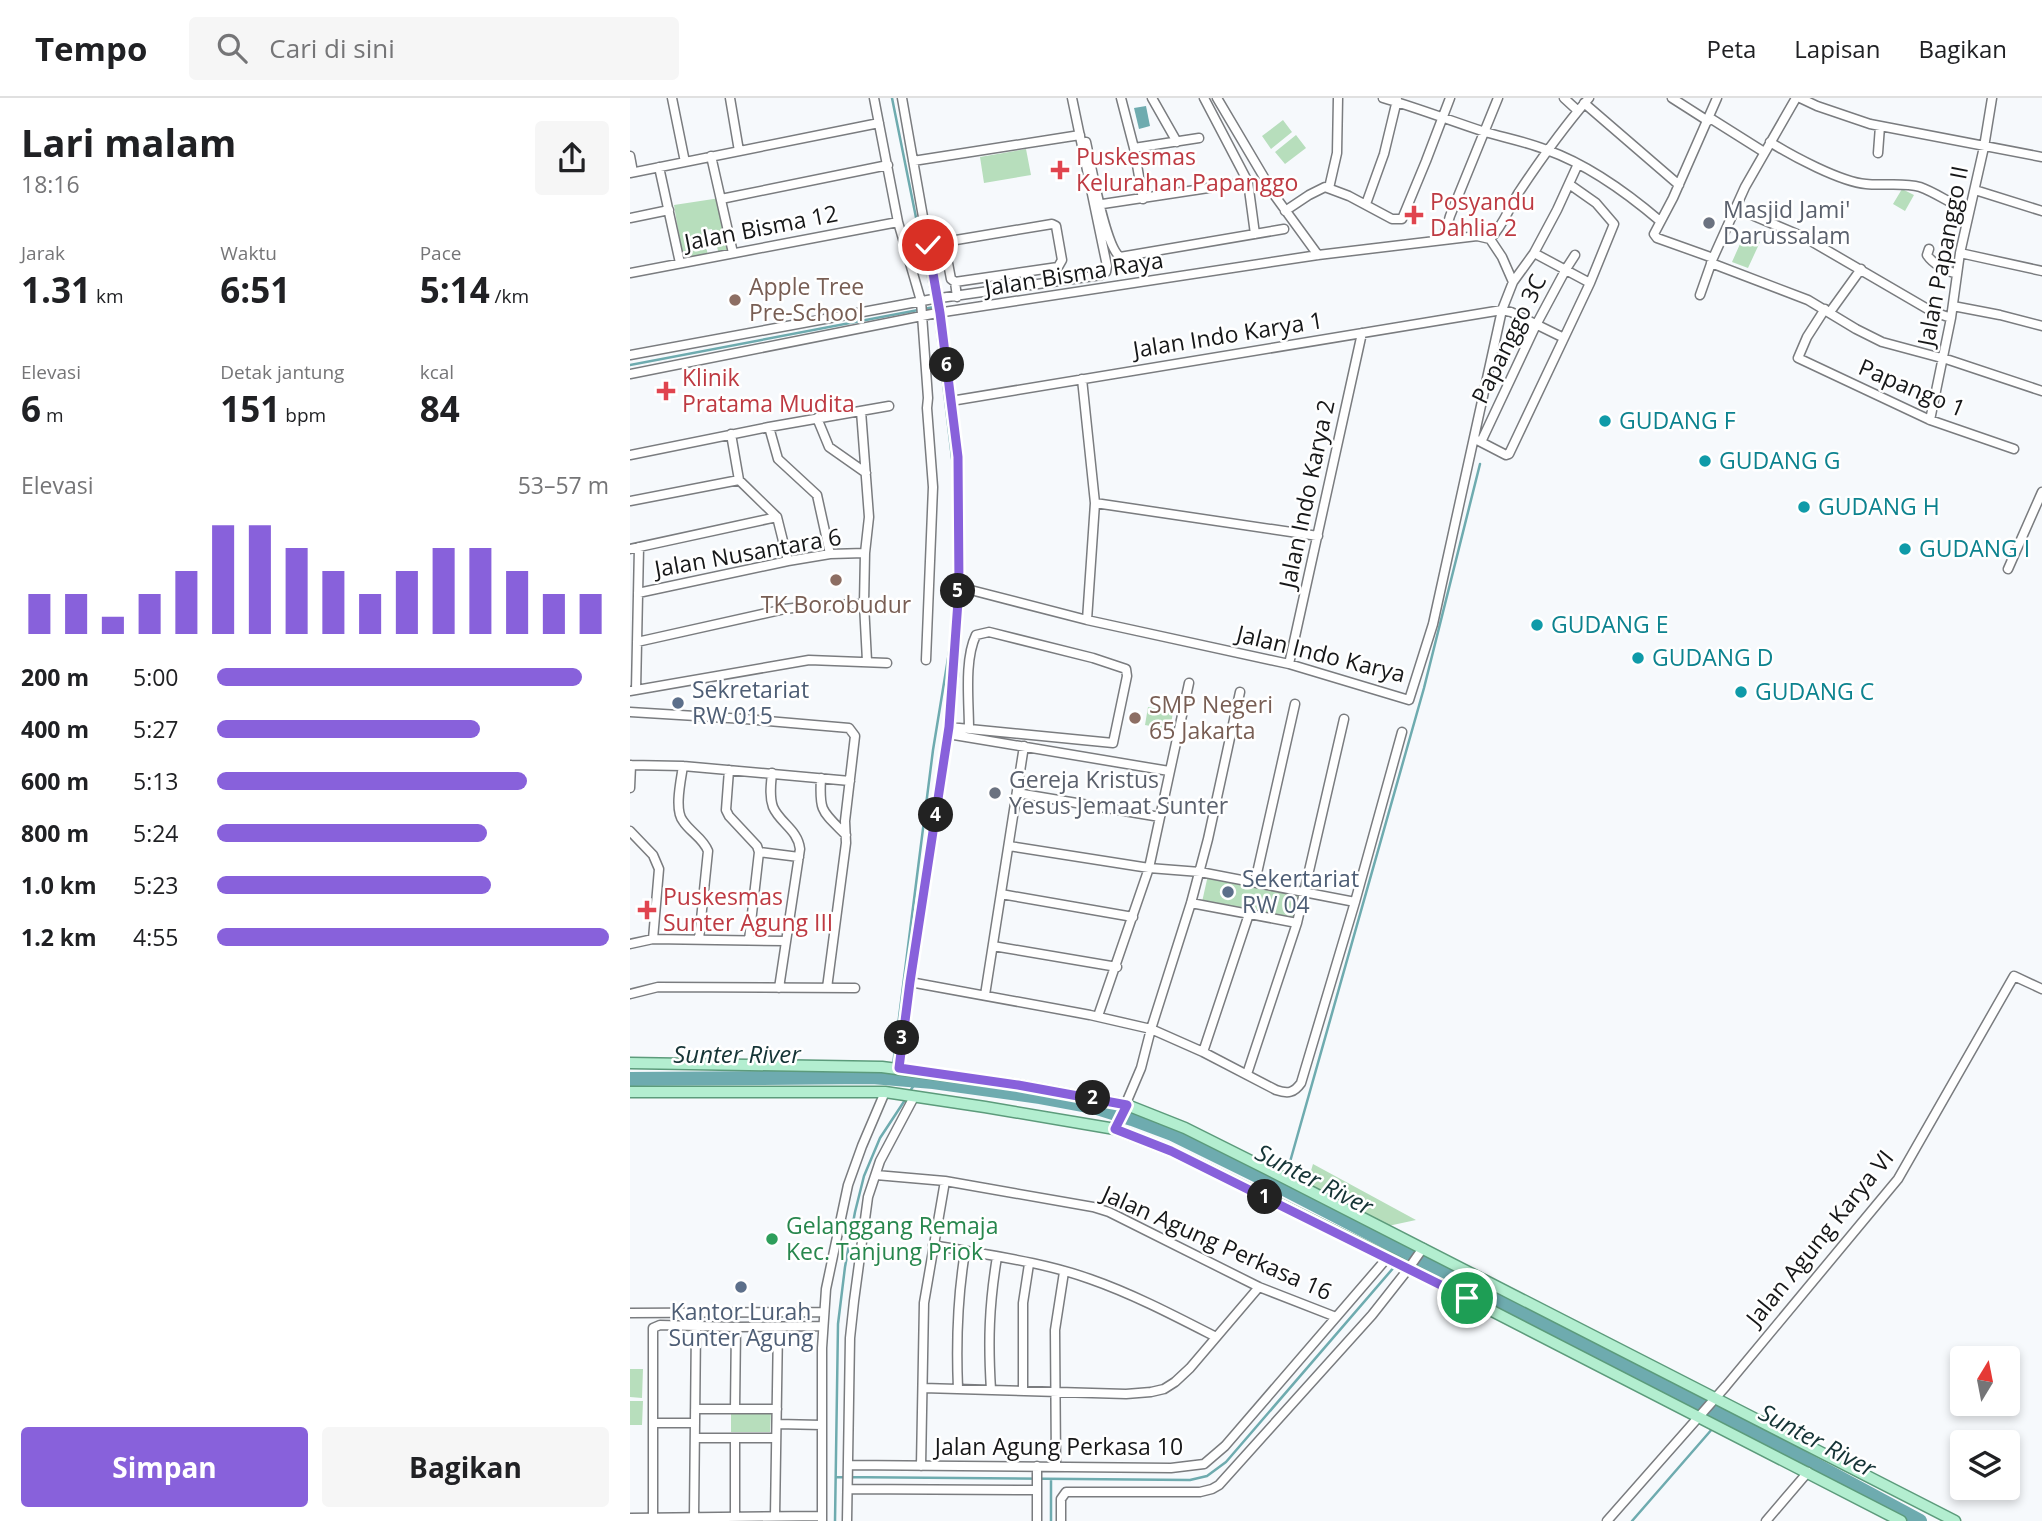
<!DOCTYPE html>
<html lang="id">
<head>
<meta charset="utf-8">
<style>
  :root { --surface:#fff; --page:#f6f6f6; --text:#202124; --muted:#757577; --line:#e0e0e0; --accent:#8861db }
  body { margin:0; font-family:"Open Sans",sans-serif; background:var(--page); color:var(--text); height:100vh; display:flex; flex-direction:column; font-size:26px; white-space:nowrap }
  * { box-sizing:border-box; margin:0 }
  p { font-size:23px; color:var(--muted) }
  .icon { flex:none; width:38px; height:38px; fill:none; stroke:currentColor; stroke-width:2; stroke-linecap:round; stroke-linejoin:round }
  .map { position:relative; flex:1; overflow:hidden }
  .panel { display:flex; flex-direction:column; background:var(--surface); width:630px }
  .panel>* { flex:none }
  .needle { width:46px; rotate:10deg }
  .fabs { position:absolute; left:1320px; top:1248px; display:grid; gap:14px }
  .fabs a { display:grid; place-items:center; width:70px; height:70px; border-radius:7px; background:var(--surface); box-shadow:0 4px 10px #0003; font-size:35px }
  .pin { position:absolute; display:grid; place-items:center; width:60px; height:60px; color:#fff; margin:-30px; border:4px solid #fff; border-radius:50%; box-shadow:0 2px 7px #0007 }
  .km { position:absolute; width:35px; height:35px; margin:-18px; border-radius:50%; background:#222; color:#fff; font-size:19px; line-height:35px; text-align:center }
  .round { display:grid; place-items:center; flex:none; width:74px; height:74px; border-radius:7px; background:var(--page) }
  .headline { display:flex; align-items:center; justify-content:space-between; height:119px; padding:0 21px }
  h1 { font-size:38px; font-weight:700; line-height:52px }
  .stats { display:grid; grid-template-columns:repeat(3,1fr); gap:10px; height:119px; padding:7px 21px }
  .stats div { display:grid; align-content:center }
  .stats b { font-size:35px; font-weight:700 }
  .stats small { font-size:19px; font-weight:400 }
  .stats p { font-size:19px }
  .chart { height:196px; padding:14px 21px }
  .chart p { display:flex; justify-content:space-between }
  .chart svg { width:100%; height:126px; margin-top:7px; stroke:var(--accent); stroke-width:6 }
  .action { display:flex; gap:14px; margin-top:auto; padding:14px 21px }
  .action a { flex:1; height:80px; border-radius:7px; background:var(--accent); color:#fff; font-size:28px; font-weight:700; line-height:80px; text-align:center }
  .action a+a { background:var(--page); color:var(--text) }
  ul { padding:0 21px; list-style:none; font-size:23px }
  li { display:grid; grid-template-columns:112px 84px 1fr; align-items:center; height:52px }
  li i { height:18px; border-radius:9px; background:var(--accent) }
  header { display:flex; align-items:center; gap:42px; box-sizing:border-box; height:98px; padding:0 35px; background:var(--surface); border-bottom:2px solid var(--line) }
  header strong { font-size:33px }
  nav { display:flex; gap:38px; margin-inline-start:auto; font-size:24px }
  .search { width:490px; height:63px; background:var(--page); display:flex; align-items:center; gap:18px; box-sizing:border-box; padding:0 24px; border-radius:7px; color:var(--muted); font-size:26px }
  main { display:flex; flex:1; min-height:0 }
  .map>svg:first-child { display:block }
</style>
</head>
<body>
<header>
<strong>Tempo</strong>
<div class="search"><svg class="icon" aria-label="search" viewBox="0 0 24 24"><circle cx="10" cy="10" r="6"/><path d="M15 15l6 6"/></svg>Cari di sini</div>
<nav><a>Peta</a><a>Lapisan</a><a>Bagikan</a></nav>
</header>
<main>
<section class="panel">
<div class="headline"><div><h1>Lari malam</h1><p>18:16</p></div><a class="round"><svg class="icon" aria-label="share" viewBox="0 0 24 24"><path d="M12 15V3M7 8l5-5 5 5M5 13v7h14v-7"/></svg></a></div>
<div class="stats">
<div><p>Jarak</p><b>1.31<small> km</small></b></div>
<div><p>Waktu</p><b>6:51</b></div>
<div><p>Pace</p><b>5:14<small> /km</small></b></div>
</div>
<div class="stats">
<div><p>Elevasi</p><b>6<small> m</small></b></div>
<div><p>Detak jantung</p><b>151<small> bpm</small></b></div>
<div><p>kcal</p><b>84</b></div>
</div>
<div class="chart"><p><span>Elevasi</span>53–57 m</p>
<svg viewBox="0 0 160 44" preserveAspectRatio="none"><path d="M5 44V30M15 44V30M25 44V38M35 44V30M45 44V22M55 44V6M65 44V6M75 44V14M85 44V22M95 44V30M105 44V22M115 44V14M125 44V14M135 44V22M145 44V30M155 44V30"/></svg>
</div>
<ul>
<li><b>200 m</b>5:00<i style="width:93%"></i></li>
<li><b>400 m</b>5:27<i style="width:67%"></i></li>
<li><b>600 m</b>5:13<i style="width:79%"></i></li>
<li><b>800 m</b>5:24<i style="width:69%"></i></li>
<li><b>1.0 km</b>5:23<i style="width:70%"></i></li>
<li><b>1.2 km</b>4:55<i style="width:100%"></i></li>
</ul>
<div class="action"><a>Simpan</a><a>Bagikan</a></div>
</section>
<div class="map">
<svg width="1412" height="1423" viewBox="0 0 1412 1423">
  <rect width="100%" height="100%" fill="#f6f9fc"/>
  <path fill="#b7debc" d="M653 22 662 34 641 51 632 38Z
    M666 37 676 50 655 66 645 54Z
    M396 51 401 77 354 85 350 59Z
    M1272 91 1284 97 1275 113 1263 106Z
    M90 100 102 153 89 156 87 149 94 147 92 136 83 137 82 131 73 132 78 158 53 163 44 107Z
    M1114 137 1130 144 1118 170 1102 164Z
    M518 609 543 614 540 632 515 627Z
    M578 777 671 796 666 822 572 804Z
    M683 1066 786 1122 758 1128 677 1086Z
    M656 1083 782 1146 777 1154 654 1090Z
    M0 1271H13L12 1300 0 1299Z
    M0 1303H13L12 1327H0Z
    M101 1313 141 1314 140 1334H101Z"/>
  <path fill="#6eabaf" d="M516 8 520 28 509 31 504 10Z"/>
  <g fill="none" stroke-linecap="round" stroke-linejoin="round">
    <path stroke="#6eabaf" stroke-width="2.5" d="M262 0 304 209 325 385V429
      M0 267 304 209
      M263 967 303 652 323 530
      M280 993 287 983
      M656 1078 794 590 850 366
      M769 1163 776 1154
      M1087 1325 1093 1318
      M206 1379 560 1382 577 1378 596 1364 765 1168
      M205 1423 208 1226 215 1169 225 1114 234 1078 250 1040 277 999
      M421 1423V1381
      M1002 1423 1083 1330"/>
    <path stroke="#6eabaf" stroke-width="14" d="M0 981 242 979 303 984 410 999 464 1009 502 1021 542 1036 652 1090 1151 1348 1290 1423"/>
    <defs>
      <path id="minor" d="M42 0 55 64
        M100 0 109 53
        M244 0 268 124 291 203 298 300 297 310 303 389 296 562
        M491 0 504 50 513 101
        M522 0 547 44
        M574 0 618 84 625 136
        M587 0 645 98 688 157
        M753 0C788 10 821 23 855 34 876 40 897 44 917 52 959 67 996 94 1030 123
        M934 0 947 12
        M1042 0 1078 23
        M1170 0 1187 8 1240 26 1412 59
        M954 5 1049 87
        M1080 20 1134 54
        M456 44C461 66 475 148 490 159L654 131
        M1140 44C1162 58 1211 84 1236 86 1253 88 1273 84 1290 89 1307 95 1322 107 1339 113
        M504 50 569 40
        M1248 55 1250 28
        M0 58 3 74
        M81 58 103 155
        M283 63 450 37
        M29 69 50 165
        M0 75 249 25
        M939 86 966 105 984 126 960 185
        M699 90 707 55 708 0
        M1345 92 1412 113
        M91 101 258 67
        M736 106 754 56 767 2
        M466 107 618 84
        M1105 110 1174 139 1301 213 1321 220
        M655 113 679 97 695 89 719 98 762 121H772L796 63 820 0
        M0 120 39 112
        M860 141C873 128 879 110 889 94 911 61 933 30 959 0
        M813 142 820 118 868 0
        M1299 151 1297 157C1303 166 1316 173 1327 176
        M1330 155 1412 173
        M1083 160 1027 140 1024 136 1043 100 1087 0
        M1081 165 1178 202 1226 231 1252 244 1319 262 1412 293
        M0 175 268 124
        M325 184 428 169 432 162 426 128 422 126 314 144 321 181 325 184 327 199
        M1070 197 1083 160 1115 89 1166 0
        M1323 208 1370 217 1412 228
        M1195 211 1177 239 1168 260 1300 322 1384 351
        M1200 214 1231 171
        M0 257 303 201 471 177 476 174 477 168 442 0
        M0 276 307 215 688 157 847 138 860 141 872 159 883 184
        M452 281 465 405 457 522
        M321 303 872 212 881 214 934 240 960 185 904 155
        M231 313 239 419 235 455 234 506 237 563
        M187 320 199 349 236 375
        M1300 322 1321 220 1330 155 1354 49 1362 0
        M139 329 148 361 187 397 200 456
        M101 336 109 382 147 419 158 463
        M847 342 876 357 879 356 934 240
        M851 344 906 227 936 171 945 157
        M0 357 139 329 259 308
        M0 403 109 382
        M465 405 688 438
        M0 451 147 419
        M1378 471 1412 394
        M329 489 457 522 659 566 779 602 803 526 872 212 883 184 904 155 927 112 948 66
        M8 495 158 463 200 456 235 455
        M7 544 155 511 180 508 234 506
        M659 566 732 235
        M6 592 9 449
        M0 593 179 562 257 565
        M0 614 115 621 219 630 225 638 215 723 216 745 197 890
        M319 629 483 645 497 578 496 571 463 560 359 534 346 537C334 562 339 603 339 631
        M318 636 539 673
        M0 667 53 668 220 683
        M53 668C51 682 44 712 53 723 60 734 73 740 78 753L69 841
        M99 672 96 712 99 718 127 748 129 754 119 842
        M142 675C141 686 139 698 143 709 150 725 168 732 170 751L149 890
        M191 680C189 714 192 713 216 737
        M0 690 1 667
        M387 695 530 719
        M0 733 23 757 29 771 23 841
        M379 748 519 770 570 774 725 804
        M129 754 169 759
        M625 784 665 606
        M371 796 503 819
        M561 805 667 825
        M0 846 23 841 155 843
        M363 848 487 869
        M280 884 460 917 521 931 573 954 646 992C658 996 664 995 671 985L725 804 772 634
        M0 896 28 889 225 890
        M355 897 394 648
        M468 918 519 770 559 585
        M573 954 619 816
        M269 970 280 884 319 629 324 575 329 489V389L328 359 310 215 272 0
        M617 976 667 825 714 621
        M485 1031 511 970 521 931 561 805 578 741 610 594
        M246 1077 315 1083 463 1109 479 1114 629 1189 706 1219
        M303 1147C355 1157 410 1163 460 1181 503 1196 545 1218 586 1239
        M0 1215 194 1214
        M293 1290 496 1296 521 1294 534 1291 545 1284 560 1270 629 1189
        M328 1291C326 1243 327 1202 335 1154
        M361 1292C358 1244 359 1207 367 1159
        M393 1293V1205L399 1166
        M65 1311H147
        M105 1311 106 1229
        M23 1325H65
        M147 1326 192 1327
        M65 1340H146
        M105 1340V1421
        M218 1367 541 1370 574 1366 595 1348 758 1159
        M291 1368 294 1205 315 1083
        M426 1368 425 1232 434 1174
        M218 1391 407 1392
        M145 1418 148 1229
        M64 1419 66 1228
        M0 1420 192 1418
        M23 1423V1230L30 1227 106 1229 193 1228
        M192 1423V1250L196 1191 218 1087 232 1048 255 994
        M217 1423 220 1240 224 1203 238 1099 250 1063 284 999
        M407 1423V1368
        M431 1423V1401L436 1394H570L582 1391 589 1387 742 1217 779 1170 793 1150
        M977 1423 1096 1288 1258 1093 1268 1081 1384 878 1412 891
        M1136 1423 1178 1374"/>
      <path id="major" d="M0 965 252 969 388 987 497 1007 555 1030 637 1071 1325 1423
        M0 994H255L355 1009 485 1031 541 1053 761 1161 1271 1423"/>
    </defs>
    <use href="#minor" stroke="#7a7c7f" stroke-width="11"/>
    <use href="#major" stroke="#5c9b7b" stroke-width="13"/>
    <use href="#minor" stroke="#fff" stroke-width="8"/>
    <use href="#major" stroke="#b3eed0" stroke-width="10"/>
  </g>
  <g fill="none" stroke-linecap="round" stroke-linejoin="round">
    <defs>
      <path id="route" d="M298 147 310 215 328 359 329 489 319 629 280 884 269 970 388 987 497 1007 485 1031 541 1053 837 1200"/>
    </defs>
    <use href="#route" stroke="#fff" stroke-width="14"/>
    <use href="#route" stroke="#8861db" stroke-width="9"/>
  </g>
  <g fill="#e0444e" stroke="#fff" stroke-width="2.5">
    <path d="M426.5 61.5h7v7h7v7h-7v7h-7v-7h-7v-7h7z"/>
    <path d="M780.5 106.5h7v7h7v7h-7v7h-7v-7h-7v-7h7z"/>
    <path d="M32.5 282.5h7v7h7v7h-7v7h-7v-7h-7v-7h7z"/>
    <path d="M13.5 801.5h7v7h7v7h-7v7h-7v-7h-7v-7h7z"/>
  </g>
  <g fill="#6b7280" stroke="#fff" stroke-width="2.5">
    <circle cx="1079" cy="125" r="7"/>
    <circle cx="365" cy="695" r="7"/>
  </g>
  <g fill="#8d6e63" stroke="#fff" stroke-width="2.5">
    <circle cx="105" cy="202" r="7"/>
    <circle cx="206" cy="482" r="7"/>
    <circle cx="505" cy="620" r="7"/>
  </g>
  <g fill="#0f9aa8" stroke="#fff" stroke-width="2.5">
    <circle cx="975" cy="323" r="7"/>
    <circle cx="1075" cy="363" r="7"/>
    <circle cx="1174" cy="409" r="7"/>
    <circle cx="1275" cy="451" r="7"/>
    <circle cx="907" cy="527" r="7"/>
    <circle cx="1008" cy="560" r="7"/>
    <circle cx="1111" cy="594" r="7"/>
  </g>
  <g fill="#5c6f8a" stroke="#fff" stroke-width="2.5">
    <circle cx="48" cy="605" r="7"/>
    <circle cx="598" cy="794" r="7"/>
    <circle cx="111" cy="1189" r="7"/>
  </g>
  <circle fill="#2e9e5b" stroke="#fff" stroke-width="2.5" cx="142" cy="1141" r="7"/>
  <g text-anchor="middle" stroke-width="5" stroke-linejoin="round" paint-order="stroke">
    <g font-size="23" fill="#be3a42" stroke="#fff" text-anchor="start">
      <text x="446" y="67">Puskesmas<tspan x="446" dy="26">Kelurahan Papanggo</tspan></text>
      <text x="800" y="112">Posyandu<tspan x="800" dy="26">Dahlia 2</tspan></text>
      <text x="52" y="288">Klinik<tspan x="52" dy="26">Pratama Mudita</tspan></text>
      <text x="33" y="807">Puskesmas<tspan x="33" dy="26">Sunter Agung III</tspan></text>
    </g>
    <g font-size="23" fill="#5b616d" stroke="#fff" text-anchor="start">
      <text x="1093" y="120">Masjid Jami'<tspan x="1093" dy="26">Darussalam</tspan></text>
      <text x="379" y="690">Gereja Kristus<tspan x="379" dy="26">Yesus Jemaat Sunter</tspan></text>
    </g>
    <g font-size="23" fill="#161718" stroke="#fff">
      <text transform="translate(131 130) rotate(-11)" y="8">Jalan Bisma 12</text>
      <text transform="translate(1313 158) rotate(-79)" y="8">Jalan Papanggo II</text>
      <text transform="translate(444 176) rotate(-9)" y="8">Jalan Bisma Raya</text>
      <text transform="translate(598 237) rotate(-9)" y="8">Jalan Indo Karya 1</text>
      <text transform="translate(879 241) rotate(-64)" y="8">Papanggo 3C</text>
      <text transform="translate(1282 290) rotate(23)" y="8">Papango 1</text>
      <text transform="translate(677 396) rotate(-78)" y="8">Jalan Indo Karya 2</text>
      <text transform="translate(118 455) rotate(-10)" y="8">Jalan Nusantara 6</text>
      <text transform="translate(691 556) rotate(14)" y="8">Jalan Indo Karya</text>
      <text transform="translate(1190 1140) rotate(-51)" y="8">Jalan Agung Karya VI</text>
      <text transform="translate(587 1145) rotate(24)" y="8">Jalan Agung Perkasa 16</text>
      <text x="429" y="1357">Jalan Agung Perkasa 10</text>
    </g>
    <g font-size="23" fill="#785e54" stroke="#fff" text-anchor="start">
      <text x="119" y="197">Apple Tree<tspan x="119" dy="26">Pre-School</tspan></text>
      <text x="206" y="515" text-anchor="middle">TK Borobudur</text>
      <text x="519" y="615">SMP Negeri<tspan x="519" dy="26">65 Jakarta</tspan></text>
    </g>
    <g font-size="23" fill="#0d838f" stroke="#fff" text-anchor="start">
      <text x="989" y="331">GUDANG F</text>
      <text x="1089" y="371">GUDANG G</text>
      <text x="1188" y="417">GUDANG H</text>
      <text x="1289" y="459">GUDANG I</text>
      <text x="921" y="535">GUDANG E</text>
      <text x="1022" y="568">GUDANG D</text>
      <text x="1125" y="602">GUDANG C</text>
    </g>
    <g font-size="23" fill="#4e5e75" stroke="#fff" text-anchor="start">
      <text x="62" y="600">Sekretariat<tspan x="62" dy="26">RW 015</tspan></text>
      <text x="612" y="789">Sekertariat<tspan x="612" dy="26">RW 04</tspan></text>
      <text x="111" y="1222" text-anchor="middle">Kantor Lurah<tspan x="111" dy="26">Sunter Agung</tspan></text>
    </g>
    <g font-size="23" fill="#27864d" stroke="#fff" text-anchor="start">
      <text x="156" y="1136">Gelanggang Remaja<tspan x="156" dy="26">Kec. Tanjung Priok</tspan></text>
    </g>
    <g font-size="24" font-style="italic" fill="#153436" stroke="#fff">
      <text x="107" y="965">Sunter River</text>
      <text transform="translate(684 1082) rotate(27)" y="8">Sunter River</text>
      <text transform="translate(1187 1343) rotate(28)" y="8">Sunter River</text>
    </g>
  </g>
</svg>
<div class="fabs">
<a><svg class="needle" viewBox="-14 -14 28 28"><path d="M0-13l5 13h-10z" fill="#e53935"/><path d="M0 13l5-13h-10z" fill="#757577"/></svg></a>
<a><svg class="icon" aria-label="layers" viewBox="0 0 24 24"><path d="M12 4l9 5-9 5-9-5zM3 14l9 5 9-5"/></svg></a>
</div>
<div class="pin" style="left:837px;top:1200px;background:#1e9e55"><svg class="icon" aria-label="arrive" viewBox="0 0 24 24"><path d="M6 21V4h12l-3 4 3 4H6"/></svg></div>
<div class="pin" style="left:298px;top:147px;background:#d93025"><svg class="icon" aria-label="check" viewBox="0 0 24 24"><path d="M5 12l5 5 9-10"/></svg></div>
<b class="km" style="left:635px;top:1099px">1</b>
<b class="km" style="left:463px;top:1000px">2</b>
<b class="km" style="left:272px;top:940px">3</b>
<b class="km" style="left:306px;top:717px">4</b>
<b class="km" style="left:328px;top:493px">5</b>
<b class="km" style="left:317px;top:267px">6</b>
</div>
</main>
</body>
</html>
